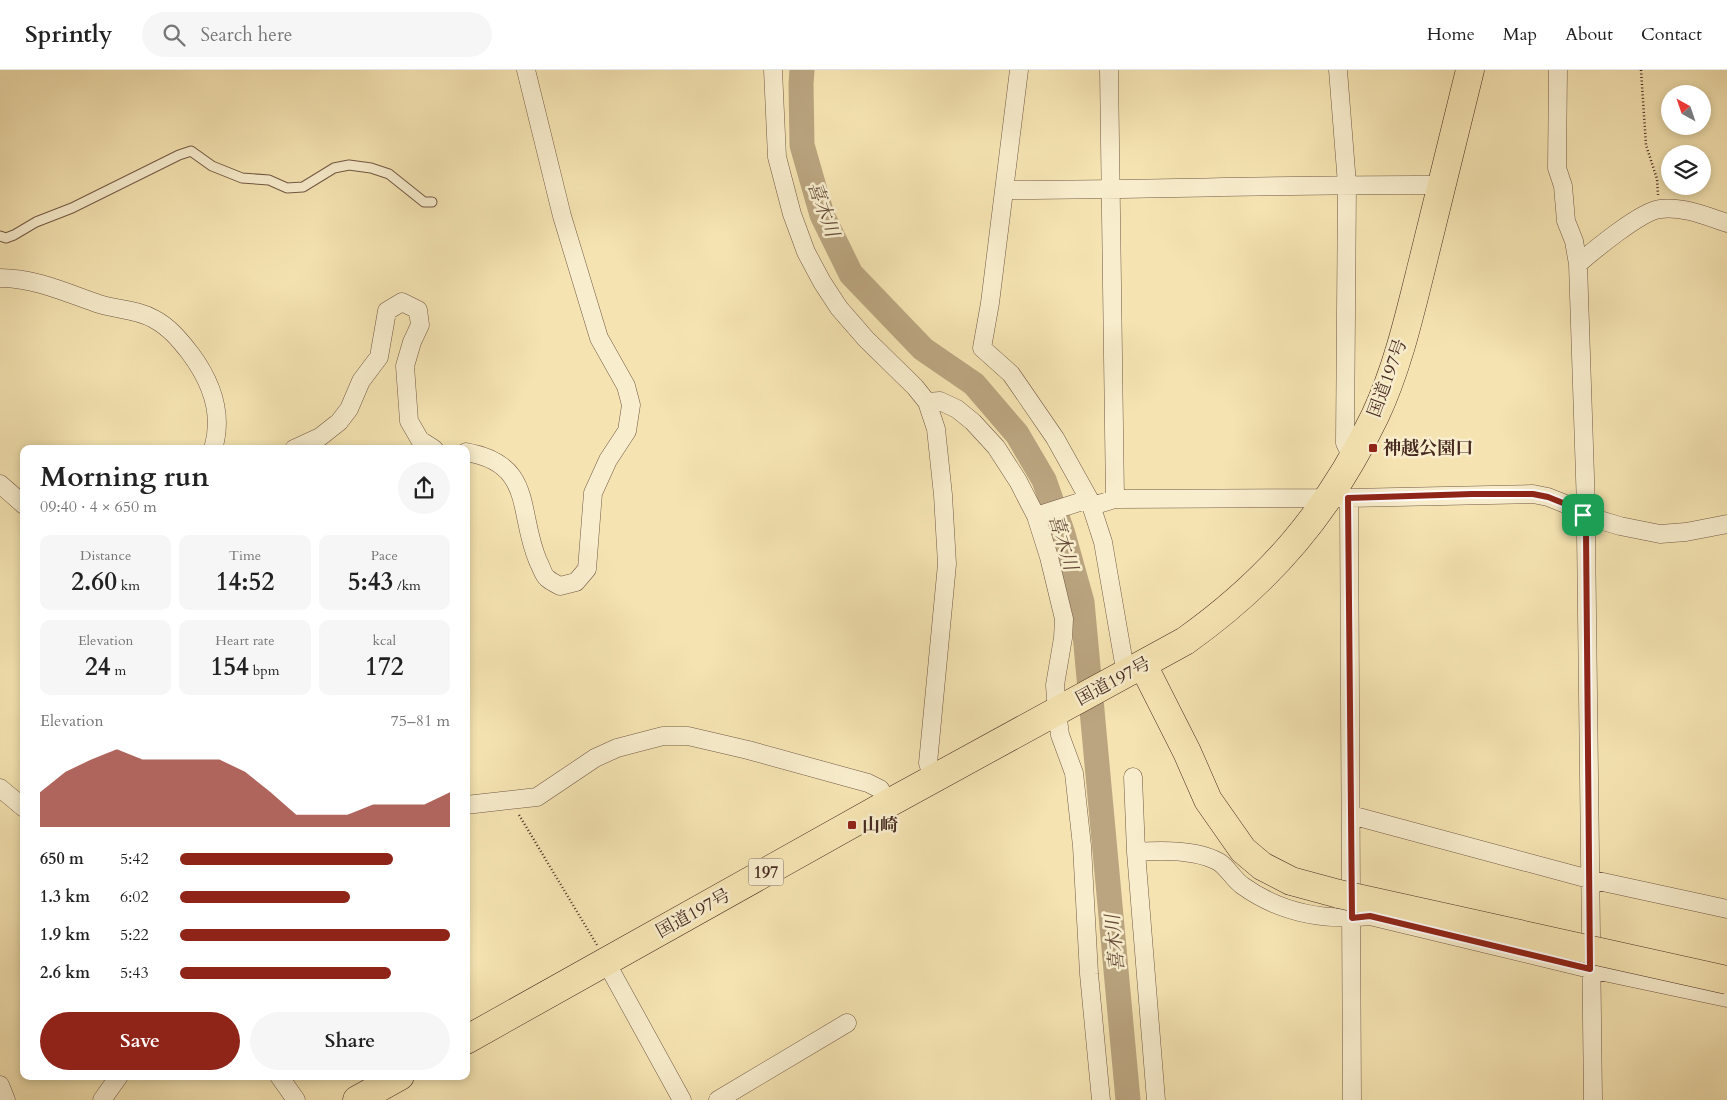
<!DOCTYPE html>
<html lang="en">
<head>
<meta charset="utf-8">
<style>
  :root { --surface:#fff; --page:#f6f6f6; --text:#222; --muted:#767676; --line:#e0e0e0; --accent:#8f2418 }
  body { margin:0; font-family:Cardo,"Noto Serif JP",serif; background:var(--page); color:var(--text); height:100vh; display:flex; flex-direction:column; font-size:19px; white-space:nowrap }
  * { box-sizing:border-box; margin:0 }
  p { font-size:16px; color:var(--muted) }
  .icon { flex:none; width:28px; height:28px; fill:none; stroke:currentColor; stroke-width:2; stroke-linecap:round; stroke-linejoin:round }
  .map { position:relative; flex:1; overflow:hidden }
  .drawer { position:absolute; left:20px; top:375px; width:450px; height:635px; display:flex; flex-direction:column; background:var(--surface); border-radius:10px; box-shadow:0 2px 8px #0003 }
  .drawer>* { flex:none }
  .needle { width:32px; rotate:320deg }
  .controls { position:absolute; left:1661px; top:15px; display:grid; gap:10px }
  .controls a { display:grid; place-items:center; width:50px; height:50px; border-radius:50%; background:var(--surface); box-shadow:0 2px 8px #0003; font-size:25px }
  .pin { position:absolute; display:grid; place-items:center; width:42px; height:42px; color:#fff; margin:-21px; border-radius:10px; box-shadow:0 2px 8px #0006 }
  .round { display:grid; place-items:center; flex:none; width:52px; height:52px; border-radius:26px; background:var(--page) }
  .overview { display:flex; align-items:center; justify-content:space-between; height:85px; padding:0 20px }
  h1 { font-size:28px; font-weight:700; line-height:38px }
  .stats { display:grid; grid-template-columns:repeat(3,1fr); gap:8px; height:85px; padding:5px 20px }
  .stats div { display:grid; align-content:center; border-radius:10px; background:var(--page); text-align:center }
  .stats b { font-size:25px; font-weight:700 }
  .stats small { font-size:14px; font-weight:400 }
  .stats p { font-size:14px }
  .chart { height:140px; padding:10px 20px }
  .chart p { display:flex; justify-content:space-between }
  .chart svg { width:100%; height:90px; margin-top:5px; fill:var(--accent); opacity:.7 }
  .primary-button { display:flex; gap:10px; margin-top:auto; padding:10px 20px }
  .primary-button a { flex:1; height:58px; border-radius:30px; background:var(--accent); color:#fff; font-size:20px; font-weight:700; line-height:58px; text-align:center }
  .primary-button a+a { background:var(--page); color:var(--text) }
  ul { padding:0 20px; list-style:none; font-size:16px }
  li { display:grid; grid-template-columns:80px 60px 1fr; align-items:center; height:38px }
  li i { height:12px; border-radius:6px; background:var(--accent) }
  header { display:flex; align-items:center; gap:30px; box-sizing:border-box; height:70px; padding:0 25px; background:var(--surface); border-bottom:1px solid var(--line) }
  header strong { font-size:24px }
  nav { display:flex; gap:28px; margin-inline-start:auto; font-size:18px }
  .search { width:350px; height:45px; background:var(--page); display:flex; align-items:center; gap:12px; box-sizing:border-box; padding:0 18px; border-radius:28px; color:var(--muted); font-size:19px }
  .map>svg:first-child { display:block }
</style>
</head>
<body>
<header>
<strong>Sprintly</strong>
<div class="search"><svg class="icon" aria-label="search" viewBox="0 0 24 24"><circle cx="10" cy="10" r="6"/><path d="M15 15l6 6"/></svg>Search here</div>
<nav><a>Home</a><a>Map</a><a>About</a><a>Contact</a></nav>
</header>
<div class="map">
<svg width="1727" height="1030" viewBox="0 0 1727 1030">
  <rect width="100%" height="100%" fill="#f5e4b2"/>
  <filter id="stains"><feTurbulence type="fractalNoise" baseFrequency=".004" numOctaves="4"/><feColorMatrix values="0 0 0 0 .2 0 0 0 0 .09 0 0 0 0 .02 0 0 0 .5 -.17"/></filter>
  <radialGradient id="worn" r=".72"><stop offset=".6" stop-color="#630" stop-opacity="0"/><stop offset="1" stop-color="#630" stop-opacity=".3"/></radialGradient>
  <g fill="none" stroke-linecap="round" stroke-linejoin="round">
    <path stroke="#baa580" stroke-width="25" d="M802 0 801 14 802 75 822 145 851 204 923 279 974 314 1017 364 1044 410 1063 464 1082 532 1128 1030"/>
    <defs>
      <path id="lane" d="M0 166 6 168 14 165 36 152 72 138 179 85 191 81 212 96 242 108 269 110 287 118 303 117 334 98 349 95 371 98 389 104 424 132H432"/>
      <path id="street" d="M773 0 777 87 792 144 806 182 822 212 839 238 866 269 915 317 927 332 936 359 943 425 947 494 928 693 933 709
        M1019 0 990 233 982 278 1011 304 1055 368 1089 429 1103 472 1126 605
        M1109 0 1115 429
        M1338 0 1347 114 1345 373 1353 389
        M1558 0 1557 98 1563 116 1566 151 1574 171 1578 194 1586 437 1583 445 1586 462 1593 1030
        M1004 120C1150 120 1296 114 1441 115
        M1578 194C1593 181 1641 141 1660 139 1682 136 1706 146 1727 153
        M0 208C35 208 67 223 99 234 118 240 137 239 154 249 169 257 179 269 190 283 211 311 224 343 213 379
        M927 332 940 331 957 339 973 352 996 377 1018 411 1036 446 1049 487 1064 549 1063 568 1055 615 1057 642 1060 665 1074 703 1082 776 1089 904 1101 1030
        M294 379 320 367 339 352 349 339 361 311 379 287 387 241 402 232 418 240 420 255 412 272 405 296 409 351 420 370 434 379
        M466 382C535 394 517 442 538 491 541 496 543 505 547 508 550 511 556 514 560 516L576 512 587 499 593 423 608 390 627 361 631 335 626 316 599 268 562 146 526 0
        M0 414 24 435
        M1349 428 1352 1030
        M1092 436 1115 429 1349 428 1533 424 1548 427 1573 437 1583 445 1620 456 1660 464 1686 462 1727 454
        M1036 446 1089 429
        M1133 707 1136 782 1156 1030
        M0 718 24 738
        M466 735 537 727 595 688 617 678 663 666H688L748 680 868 713 880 719 889 733
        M1351 745 1589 809 1727 839
        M1136 782C1161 780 1196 779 1219 792 1228 798 1234 810 1243 816 1281 843 1325 851 1370 846L1590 899 1727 928
        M606 892 682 1030
        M279 1006 296 1030
        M0 1015 6 1030
        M102 1030 119 1006
        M718 1030 847 953"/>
      <path id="highway" d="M1143 595 1187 682 1208 730 1243 780 1262 796 1291 811 1339 824
        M466 970 889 733 1185 571C1271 510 1329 441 1375 346 1398 297 1410 243 1423 191 1439 127 1454 64 1470 0
        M357 1030 400 1006"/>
    </defs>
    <use href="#lane" stroke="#725944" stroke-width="11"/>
    <use href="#street" stroke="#725944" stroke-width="19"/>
    <use href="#highway" stroke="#472b20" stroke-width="29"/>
    <path stroke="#472b20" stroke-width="2.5" stroke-dasharray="1 2.5" stroke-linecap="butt" d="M1641 0 1646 75 1657 109 1658 125
      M519 745 597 875"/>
    <use href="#lane" stroke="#f8edcd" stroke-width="9"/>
    <use href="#street" stroke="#f8edcd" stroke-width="18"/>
    <use href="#highway" stroke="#f5e4b2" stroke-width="28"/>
    <defs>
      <path id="highway-bridge" d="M1339 824 1727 910"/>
    </defs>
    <use href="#highway-bridge" stroke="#472b20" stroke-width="29" stroke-linecap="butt"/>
    <use href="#highway-bridge" stroke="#f5e4b2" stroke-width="28"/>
  </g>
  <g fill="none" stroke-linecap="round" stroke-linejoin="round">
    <defs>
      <path id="route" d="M1472 424H1533L1548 427 1573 437 1583 445 1586 462 1590 899 1370 846 1352 848 1348 428Z"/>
    </defs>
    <use href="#route" stroke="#fff" stroke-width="10"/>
    <use href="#route" stroke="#8f2418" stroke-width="6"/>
  </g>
  <g fill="#8f2418" stroke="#f8edcd" stroke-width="2">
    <rect x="1368" y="373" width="10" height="10" rx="2.5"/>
    <rect x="847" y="750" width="10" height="10" rx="2.5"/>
  </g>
  <g text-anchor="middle" stroke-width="5" stroke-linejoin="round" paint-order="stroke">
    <rect fill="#f8edcd" stroke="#7c6554" stroke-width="1" x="748.5" y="788.5" width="35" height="27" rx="4"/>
    <g font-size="16" font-weight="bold" fill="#472b20">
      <text x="766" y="808">197</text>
    </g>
    <g font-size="18" fill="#472b20" stroke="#f8edcd">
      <text transform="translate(1387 308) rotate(-70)" y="6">国道197号</text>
      <text transform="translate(1113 611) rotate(-28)" y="6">国道197号</text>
      <text transform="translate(693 843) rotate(-29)" y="6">国道197号</text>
    </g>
    <g font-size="18" font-weight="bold" fill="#472b20" stroke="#f8edcd" text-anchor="start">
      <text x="1383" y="384">神越公園口</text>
      <text x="862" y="761">山崎</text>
    </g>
    <g font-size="19" font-style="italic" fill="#644a38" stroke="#f8edcd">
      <text transform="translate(824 139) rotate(70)" y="7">喜木川</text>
      <text transform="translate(1064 472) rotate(73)" y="7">喜木川</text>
      <text transform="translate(1114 873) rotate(-95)" y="7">喜木川</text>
    </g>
  </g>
  <rect width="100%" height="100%" filter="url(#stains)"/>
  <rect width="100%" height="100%" fill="url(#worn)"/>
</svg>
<div class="controls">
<a><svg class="needle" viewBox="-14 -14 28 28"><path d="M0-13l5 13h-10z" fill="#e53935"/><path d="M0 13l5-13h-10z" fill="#767676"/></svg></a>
<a><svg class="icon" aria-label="layers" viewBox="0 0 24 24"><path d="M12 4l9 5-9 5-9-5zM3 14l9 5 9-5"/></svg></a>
</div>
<div class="pin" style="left:1583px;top:445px;background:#1e9e55"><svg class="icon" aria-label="arrive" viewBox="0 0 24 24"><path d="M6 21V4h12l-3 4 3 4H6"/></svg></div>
<section class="drawer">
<div class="overview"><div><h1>Morning run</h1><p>09:40 · 4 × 650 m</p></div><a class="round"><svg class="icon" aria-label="share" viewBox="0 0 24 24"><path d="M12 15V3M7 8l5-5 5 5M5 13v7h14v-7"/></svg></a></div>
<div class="stats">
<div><p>Distance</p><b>2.60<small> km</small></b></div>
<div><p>Time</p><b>14:52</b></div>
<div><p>Pace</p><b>5:43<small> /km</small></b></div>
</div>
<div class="stats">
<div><p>Elevation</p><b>24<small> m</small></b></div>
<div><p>Heart rate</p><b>154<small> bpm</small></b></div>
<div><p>kcal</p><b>172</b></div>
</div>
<div class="chart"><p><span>Elevation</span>75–81 m</p>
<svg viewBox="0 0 160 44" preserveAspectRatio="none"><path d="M0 44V27L10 17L20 11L30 6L40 11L50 11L60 11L70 11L80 17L90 27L100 38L110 38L120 38L130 33L140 33L150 33L160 27V44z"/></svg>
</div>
<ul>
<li><b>650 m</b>5:42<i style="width:79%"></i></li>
<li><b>1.3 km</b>6:02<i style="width:63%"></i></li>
<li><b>1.9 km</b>5:22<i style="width:100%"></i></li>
<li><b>2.6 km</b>5:43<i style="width:78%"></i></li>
</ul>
<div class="primary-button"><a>Save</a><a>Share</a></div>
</section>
</div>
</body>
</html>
